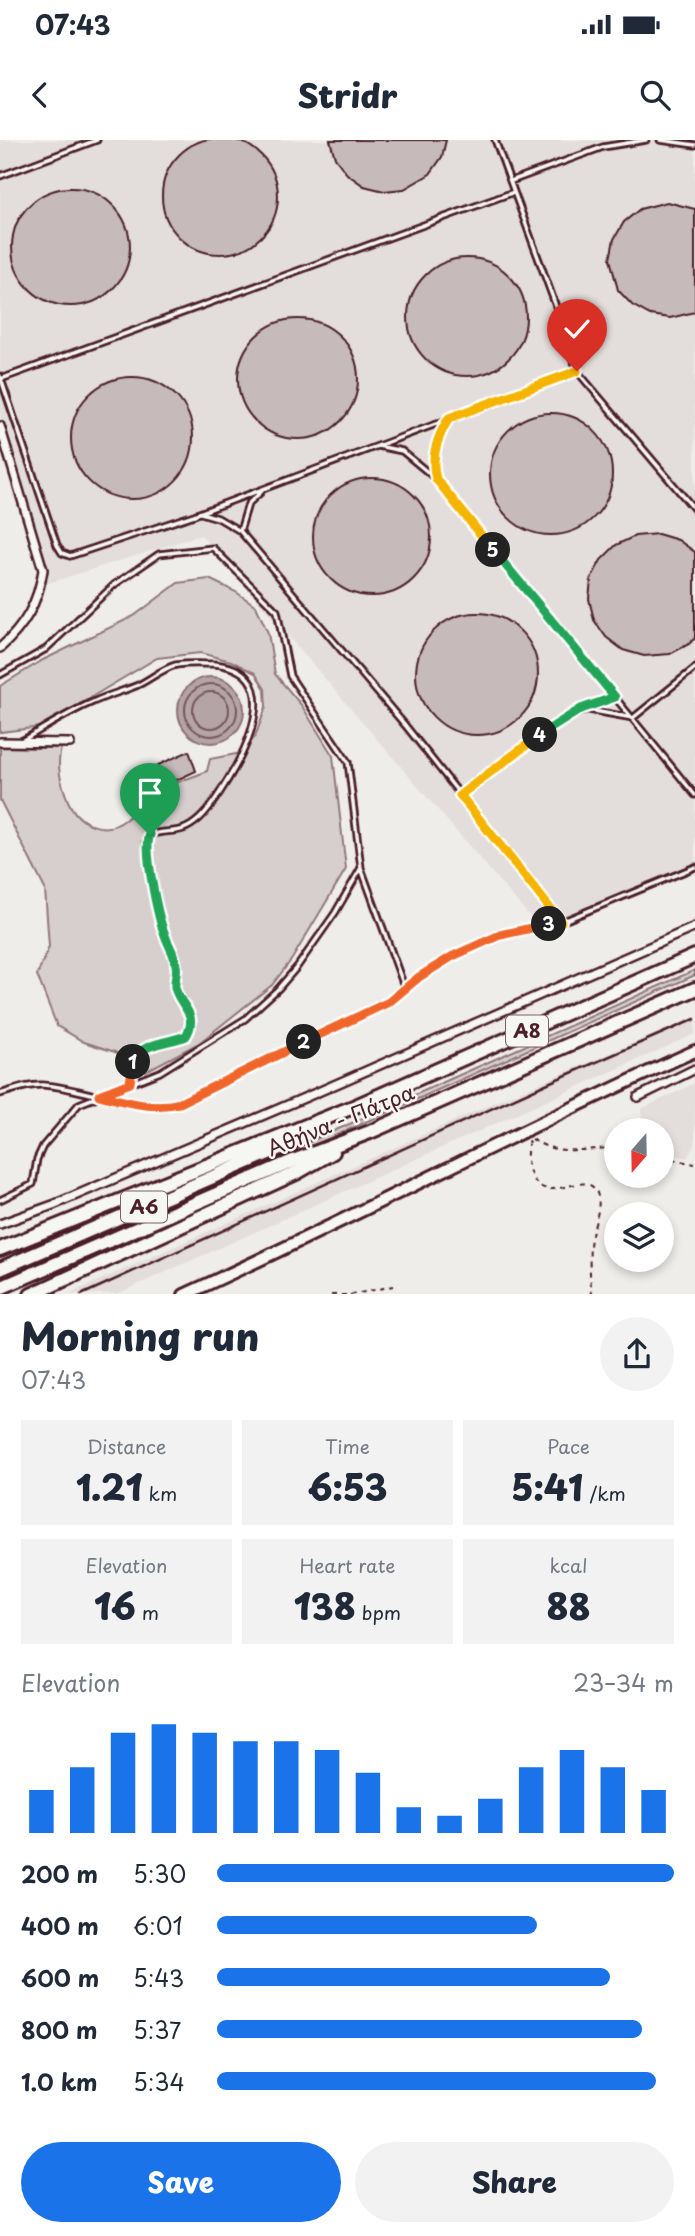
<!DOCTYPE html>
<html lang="en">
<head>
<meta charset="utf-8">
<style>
  :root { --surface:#fff; --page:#f2f2f3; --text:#1f2937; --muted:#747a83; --accent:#1a73e8 }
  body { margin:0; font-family:"Playpen Sans",sans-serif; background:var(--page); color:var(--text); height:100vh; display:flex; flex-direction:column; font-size:26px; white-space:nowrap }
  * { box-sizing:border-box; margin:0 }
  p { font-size:23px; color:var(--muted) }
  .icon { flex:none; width:38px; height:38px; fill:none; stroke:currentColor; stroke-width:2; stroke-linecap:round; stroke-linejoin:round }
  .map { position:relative; height:1154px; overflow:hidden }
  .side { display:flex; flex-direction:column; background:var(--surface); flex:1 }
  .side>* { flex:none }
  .needle { width:46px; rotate:200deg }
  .controls { position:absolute; left:604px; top:978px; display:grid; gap:14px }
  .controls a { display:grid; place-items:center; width:70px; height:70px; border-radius:50%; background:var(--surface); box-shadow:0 4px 10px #0003; font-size:35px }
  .pin { position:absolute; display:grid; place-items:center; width:60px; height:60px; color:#fff; margin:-72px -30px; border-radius:50% 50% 50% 0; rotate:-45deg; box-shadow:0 0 7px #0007 }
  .pin .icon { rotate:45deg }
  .km { position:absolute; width:35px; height:35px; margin:-18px; border-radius:50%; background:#222; color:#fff; font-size:19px; line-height:35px; text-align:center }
  .round { display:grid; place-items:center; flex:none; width:74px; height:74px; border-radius:37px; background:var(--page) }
  .summary { display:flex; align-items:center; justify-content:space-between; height:119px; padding:0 21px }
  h1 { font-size:38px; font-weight:800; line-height:52px }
  .figures { display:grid; grid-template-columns:repeat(3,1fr); gap:10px; height:119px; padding:7px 21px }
  .figures div { display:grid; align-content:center; border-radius:0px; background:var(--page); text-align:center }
  .figures b { font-size:35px; font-weight:800 }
  .figures small { font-size:19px; font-weight:400 }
  .figures p { font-size:19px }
  .chart { height:196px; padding:14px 21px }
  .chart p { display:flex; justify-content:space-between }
  .chart svg { width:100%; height:126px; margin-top:7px; stroke:var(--accent); stroke-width:6 }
  .action { display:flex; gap:14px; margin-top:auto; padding:14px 21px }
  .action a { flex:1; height:80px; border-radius:42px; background:var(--accent); color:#fff; font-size:28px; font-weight:800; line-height:80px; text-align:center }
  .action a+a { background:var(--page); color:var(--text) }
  ul { padding:0 21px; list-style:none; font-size:23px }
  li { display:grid; grid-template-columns:112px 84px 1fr; align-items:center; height:52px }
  li i { height:18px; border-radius:9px; background:var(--accent) }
  .status { display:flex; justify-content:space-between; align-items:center; height:49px; padding:0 35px; background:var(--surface); direction:ltr }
  .status svg { height:19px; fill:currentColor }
  header { display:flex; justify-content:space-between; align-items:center; height:91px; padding:0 21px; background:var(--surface); font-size:32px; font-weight:800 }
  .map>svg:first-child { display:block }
</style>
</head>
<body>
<div class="status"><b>07:43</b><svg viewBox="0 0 49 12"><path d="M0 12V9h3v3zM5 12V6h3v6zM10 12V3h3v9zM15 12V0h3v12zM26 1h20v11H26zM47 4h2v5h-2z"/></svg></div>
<header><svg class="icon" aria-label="back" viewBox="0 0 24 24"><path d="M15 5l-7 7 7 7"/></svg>Stridr<svg class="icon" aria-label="search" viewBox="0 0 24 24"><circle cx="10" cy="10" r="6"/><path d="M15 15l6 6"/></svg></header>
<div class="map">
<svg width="695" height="1155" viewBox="0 0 695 1155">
  <rect width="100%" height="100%" fill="#efedea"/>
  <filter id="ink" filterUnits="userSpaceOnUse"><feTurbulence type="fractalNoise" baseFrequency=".0143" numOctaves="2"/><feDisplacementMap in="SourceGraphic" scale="14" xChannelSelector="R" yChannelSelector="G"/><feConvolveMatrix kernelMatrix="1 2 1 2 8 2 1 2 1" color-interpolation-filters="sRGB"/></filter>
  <g filter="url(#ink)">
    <path fill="#e3dedc" d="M0 0H695V723L538 786 201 395 46 444 0 313Z
      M695 877V894L117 1154H69L500 960Z
      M695 943V1004L687 1018 662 1011V990H642L641 969Z"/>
    <path fill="#d7cfce" stroke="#90777c" stroke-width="2" d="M209 439 236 452 256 466 268 493 275 534 302 566 333 616 346 729 292 819 272 845 199 903 146 931 115 912 84 902 57 886 37 835 49 807 45 749 0 660V607L61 608C56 627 61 643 68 661 78 684 104 696 125 680 133 674 139 664 148 657 164 645 189 639 207 631L210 619 241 613 255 597 266 567 265 549 255 533 231 521 200 513 157 518 41 587 0 592V546L43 520 134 476 178 443Z
      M695 830V835L292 1015 0 1140V1134L289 1011Z"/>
    <path fill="#b4a4a5" stroke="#8a6f74" stroke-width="2" d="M178 570a33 33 0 1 1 66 0a33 33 0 1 1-66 0Z"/>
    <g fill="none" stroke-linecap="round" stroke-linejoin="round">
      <path stroke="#74545c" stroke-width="2" d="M185 570a26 26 0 1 1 52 0a26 26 0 1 1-52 0Z
        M193 570a18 18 0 1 1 36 0a18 18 0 1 1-36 0Z"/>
    </g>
    <path fill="#c6babb" stroke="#4a1f2b" stroke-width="2" d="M162 56a58 58 0 1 1 116 0a58 58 0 1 1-116 0Z
      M330 0H446L442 17 430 34 404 49 384 51 364 46 347 34 335 18Z
      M12 107a59 59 0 1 1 118 0a59 59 0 1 1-118 0Z
      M667 62 695 69V172L670 178 650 175 632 165 618 150 610 119 614 99 624 82 640 69Z
      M408 177a59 59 0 1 1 118 0a59 59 0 1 1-118 0Z
      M238 239a60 60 0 1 1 120 0a60 60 0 1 1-120 0Z
      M71 298a61 61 0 1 1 122 0a61 61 0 1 1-122 0Z
      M490 334a61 61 0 1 1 122 0a61 61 0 1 1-122 0Z
      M313 397a59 59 0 1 1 118 0a59 59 0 1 1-118 0Z
      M658 394 678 400 695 412V498L689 504 670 514 644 516 623 510 606 497 594 480 589 459 591 439 601 420 616 405 635 396Z
      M416 534a61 61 0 1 1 122 0a61 61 0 1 1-122 0Z
      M189 611 196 631 166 645 158 625Z"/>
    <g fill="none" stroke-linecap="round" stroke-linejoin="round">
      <defs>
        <path id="lane" d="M495 0 565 191 577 231 695 370
          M660 0 695 5
          M0 36 97 0
          M511 41 603 7 646 0
          M0 236 57 405 62 413 70 416 194 375 577 231
          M1 239 514 52
          M378 306 402 311 436 339 695 655
          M435 337C430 316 438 296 449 278
          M201 373 218 378 240 391 405 585 561 782
          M240 391 248 364 261 352
          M0 535 46 509 114 445 159 414 213 408 277 471 290 536 348 622 361 728 405 849
          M583 569 633 578 695 528
          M23 600C46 587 69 572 93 562 108 555 124 551 138 545 151 539 163 528 176 525 188 523 202 524 213 524 284 529 250 604 227 641 219 654 211 668 199 679 179 697 169 688 150 695L146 702 162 787 177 828 175 845 186 866 191 882 186 896 158 903 134 917 130 943
          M460 655C508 617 556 578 615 557
          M0 954C14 950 29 944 43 945 89 948 134 974 179 963L389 862 419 837 453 816 500 795 561 782 695 727
          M0 1060 33 1044 37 1019 43 1006 79 964 160 932 245 879 278 849 297 827 335 773 361 728"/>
        <path id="street" d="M0 286 43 430C38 463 25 486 0 508
          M0 602 70 603
          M638 957 695 929
          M0 1084 53 1065 318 952 695 787"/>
        <path id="secondary" d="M184 1155C356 1077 522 988 695 911"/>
        <path id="highway" d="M0 1109 358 965 695 816
          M0 1129 287 1005 316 988
          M0 1148 293 1021 370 992 695 849
          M31 1155 298 1032 333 1012"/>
      </defs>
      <use href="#lane" stroke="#4a1f2b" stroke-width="9"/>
      <use href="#street" stroke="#4a1f2b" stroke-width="12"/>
      <use href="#secondary" stroke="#4a1f2b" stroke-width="16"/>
      <use href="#highway" stroke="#4a1f2b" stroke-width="18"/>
      <path stroke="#4a1f2b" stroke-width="2" stroke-dasharray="5 5" stroke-linecap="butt" d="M532 999C558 1017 587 1008 616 1008
        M529 1001C526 1012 526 1021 530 1032 544 1072 585 1025 597 1053 603 1068 591 1091 590 1106 589 1122 590 1139 592 1155
        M662 1017 695 1024
        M331 1155H346
        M350 1155 393 1146"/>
      <use href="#lane" stroke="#f6f6f2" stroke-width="3.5"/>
      <use href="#street" stroke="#f6f6f2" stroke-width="7"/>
      <use href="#secondary" stroke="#f6f6f2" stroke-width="10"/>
      <use href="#highway" stroke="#f6f6f2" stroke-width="12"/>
      <path stroke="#4a1f2b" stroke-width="2.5" d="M81 1155 546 944 695 879"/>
    </g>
  </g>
  <g fill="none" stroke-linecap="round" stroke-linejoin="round" filter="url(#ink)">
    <defs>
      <path id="split-1" d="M133 922C141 902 169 903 186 896 200 873 178 865 175 847 174 840 178 832 176 825 175 814 168 805 165 795 158 778 143 708 150 695"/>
      <path id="split-2" d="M133 922 130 943 99 955C127 962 151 970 180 963L304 902"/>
      <path id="split-3" d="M304 902 389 862 419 837 453 816 500 795 549 784"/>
      <path id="split-4" d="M540 595 460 655 561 782 549 784"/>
      <path id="split-5" d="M493 410 615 557 581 569 540 595"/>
      <path id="split-6" d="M493 410 436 339C430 317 437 297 449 278L577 231"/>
    </defs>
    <use href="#split-1" stroke="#fff" stroke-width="14"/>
    <use href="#split-2" stroke="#fff" stroke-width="14"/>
    <use href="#split-3" stroke="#fff" stroke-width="14"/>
    <use href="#split-4" stroke="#fff" stroke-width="14"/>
    <use href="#split-5" stroke="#fff" stroke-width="14"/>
    <use href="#split-6" stroke="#fff" stroke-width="14"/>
    <use href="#split-1" stroke="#22a559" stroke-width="9"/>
    <use href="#split-2" stroke="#f0652b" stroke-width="9"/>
    <use href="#split-3" stroke="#f0652b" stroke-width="9"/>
    <use href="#split-4" stroke="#f5b400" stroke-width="9"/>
    <use href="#split-5" stroke="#22a559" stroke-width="9"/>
    <use href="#split-6" stroke="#f5b400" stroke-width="9"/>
  </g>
  <g text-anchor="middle" stroke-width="5" stroke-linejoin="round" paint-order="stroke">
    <g fill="#f6f6f2" stroke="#7e6067" stroke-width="2">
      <rect x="506" y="875.5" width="42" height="31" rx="5"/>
      <rect x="121" y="1051.5" width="46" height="31" rx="5"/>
    </g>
    <g font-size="19" font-weight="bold" fill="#4a1f2b">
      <text x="527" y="898">Α8</text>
      <text x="144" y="1074">Α6</text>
    </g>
    <g font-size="21" fill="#4a1f2b" stroke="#f6f6f2">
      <text transform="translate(341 981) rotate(-22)" y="7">Αθήνα - Πάτρα</text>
    </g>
  </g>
</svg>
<div class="controls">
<a><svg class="needle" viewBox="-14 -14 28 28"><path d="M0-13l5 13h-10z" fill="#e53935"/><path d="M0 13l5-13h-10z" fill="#747a83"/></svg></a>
<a><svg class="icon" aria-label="layers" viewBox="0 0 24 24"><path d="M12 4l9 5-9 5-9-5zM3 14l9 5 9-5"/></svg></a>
</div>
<div class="pin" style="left:150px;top:695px;background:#1e9e55"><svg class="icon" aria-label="arrive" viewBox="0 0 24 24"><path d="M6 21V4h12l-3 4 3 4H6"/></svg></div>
<div class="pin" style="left:577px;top:231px;background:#d93025"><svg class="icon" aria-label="check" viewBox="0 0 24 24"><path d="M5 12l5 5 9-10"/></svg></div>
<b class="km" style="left:133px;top:922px">1</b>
<b class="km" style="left:304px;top:902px">2</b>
<b class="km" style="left:549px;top:784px">3</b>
<b class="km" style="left:540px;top:595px">4</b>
<b class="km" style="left:493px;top:410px">5</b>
</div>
<section class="side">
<div class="summary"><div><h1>Morning run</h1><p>07:43</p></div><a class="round"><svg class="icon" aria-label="share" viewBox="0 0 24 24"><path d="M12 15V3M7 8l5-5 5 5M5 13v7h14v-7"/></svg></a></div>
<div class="figures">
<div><p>Distance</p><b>1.21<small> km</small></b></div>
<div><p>Time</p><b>6:53</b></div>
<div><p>Pace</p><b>5:41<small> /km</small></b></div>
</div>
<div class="figures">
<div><p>Elevation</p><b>16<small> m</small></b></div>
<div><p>Heart rate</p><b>138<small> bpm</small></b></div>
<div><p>kcal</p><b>88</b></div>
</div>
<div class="chart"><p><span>Elevation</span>23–34 m</p>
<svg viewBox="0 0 160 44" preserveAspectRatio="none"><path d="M5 44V29M15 44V21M25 44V9M35 44V6M45 44V9M55 44V12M65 44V12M75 44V15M85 44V23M95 44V35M105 44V38M115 44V32M125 44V21M135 44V15M145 44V21M155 44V29"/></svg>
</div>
<ul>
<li><b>200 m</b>5:30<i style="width:100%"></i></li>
<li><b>400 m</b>6:01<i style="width:70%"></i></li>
<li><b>600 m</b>5:43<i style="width:86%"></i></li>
<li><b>800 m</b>5:37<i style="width:93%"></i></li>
<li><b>1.0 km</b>5:34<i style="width:96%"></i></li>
</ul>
<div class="action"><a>Save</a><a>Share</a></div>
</section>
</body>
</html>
